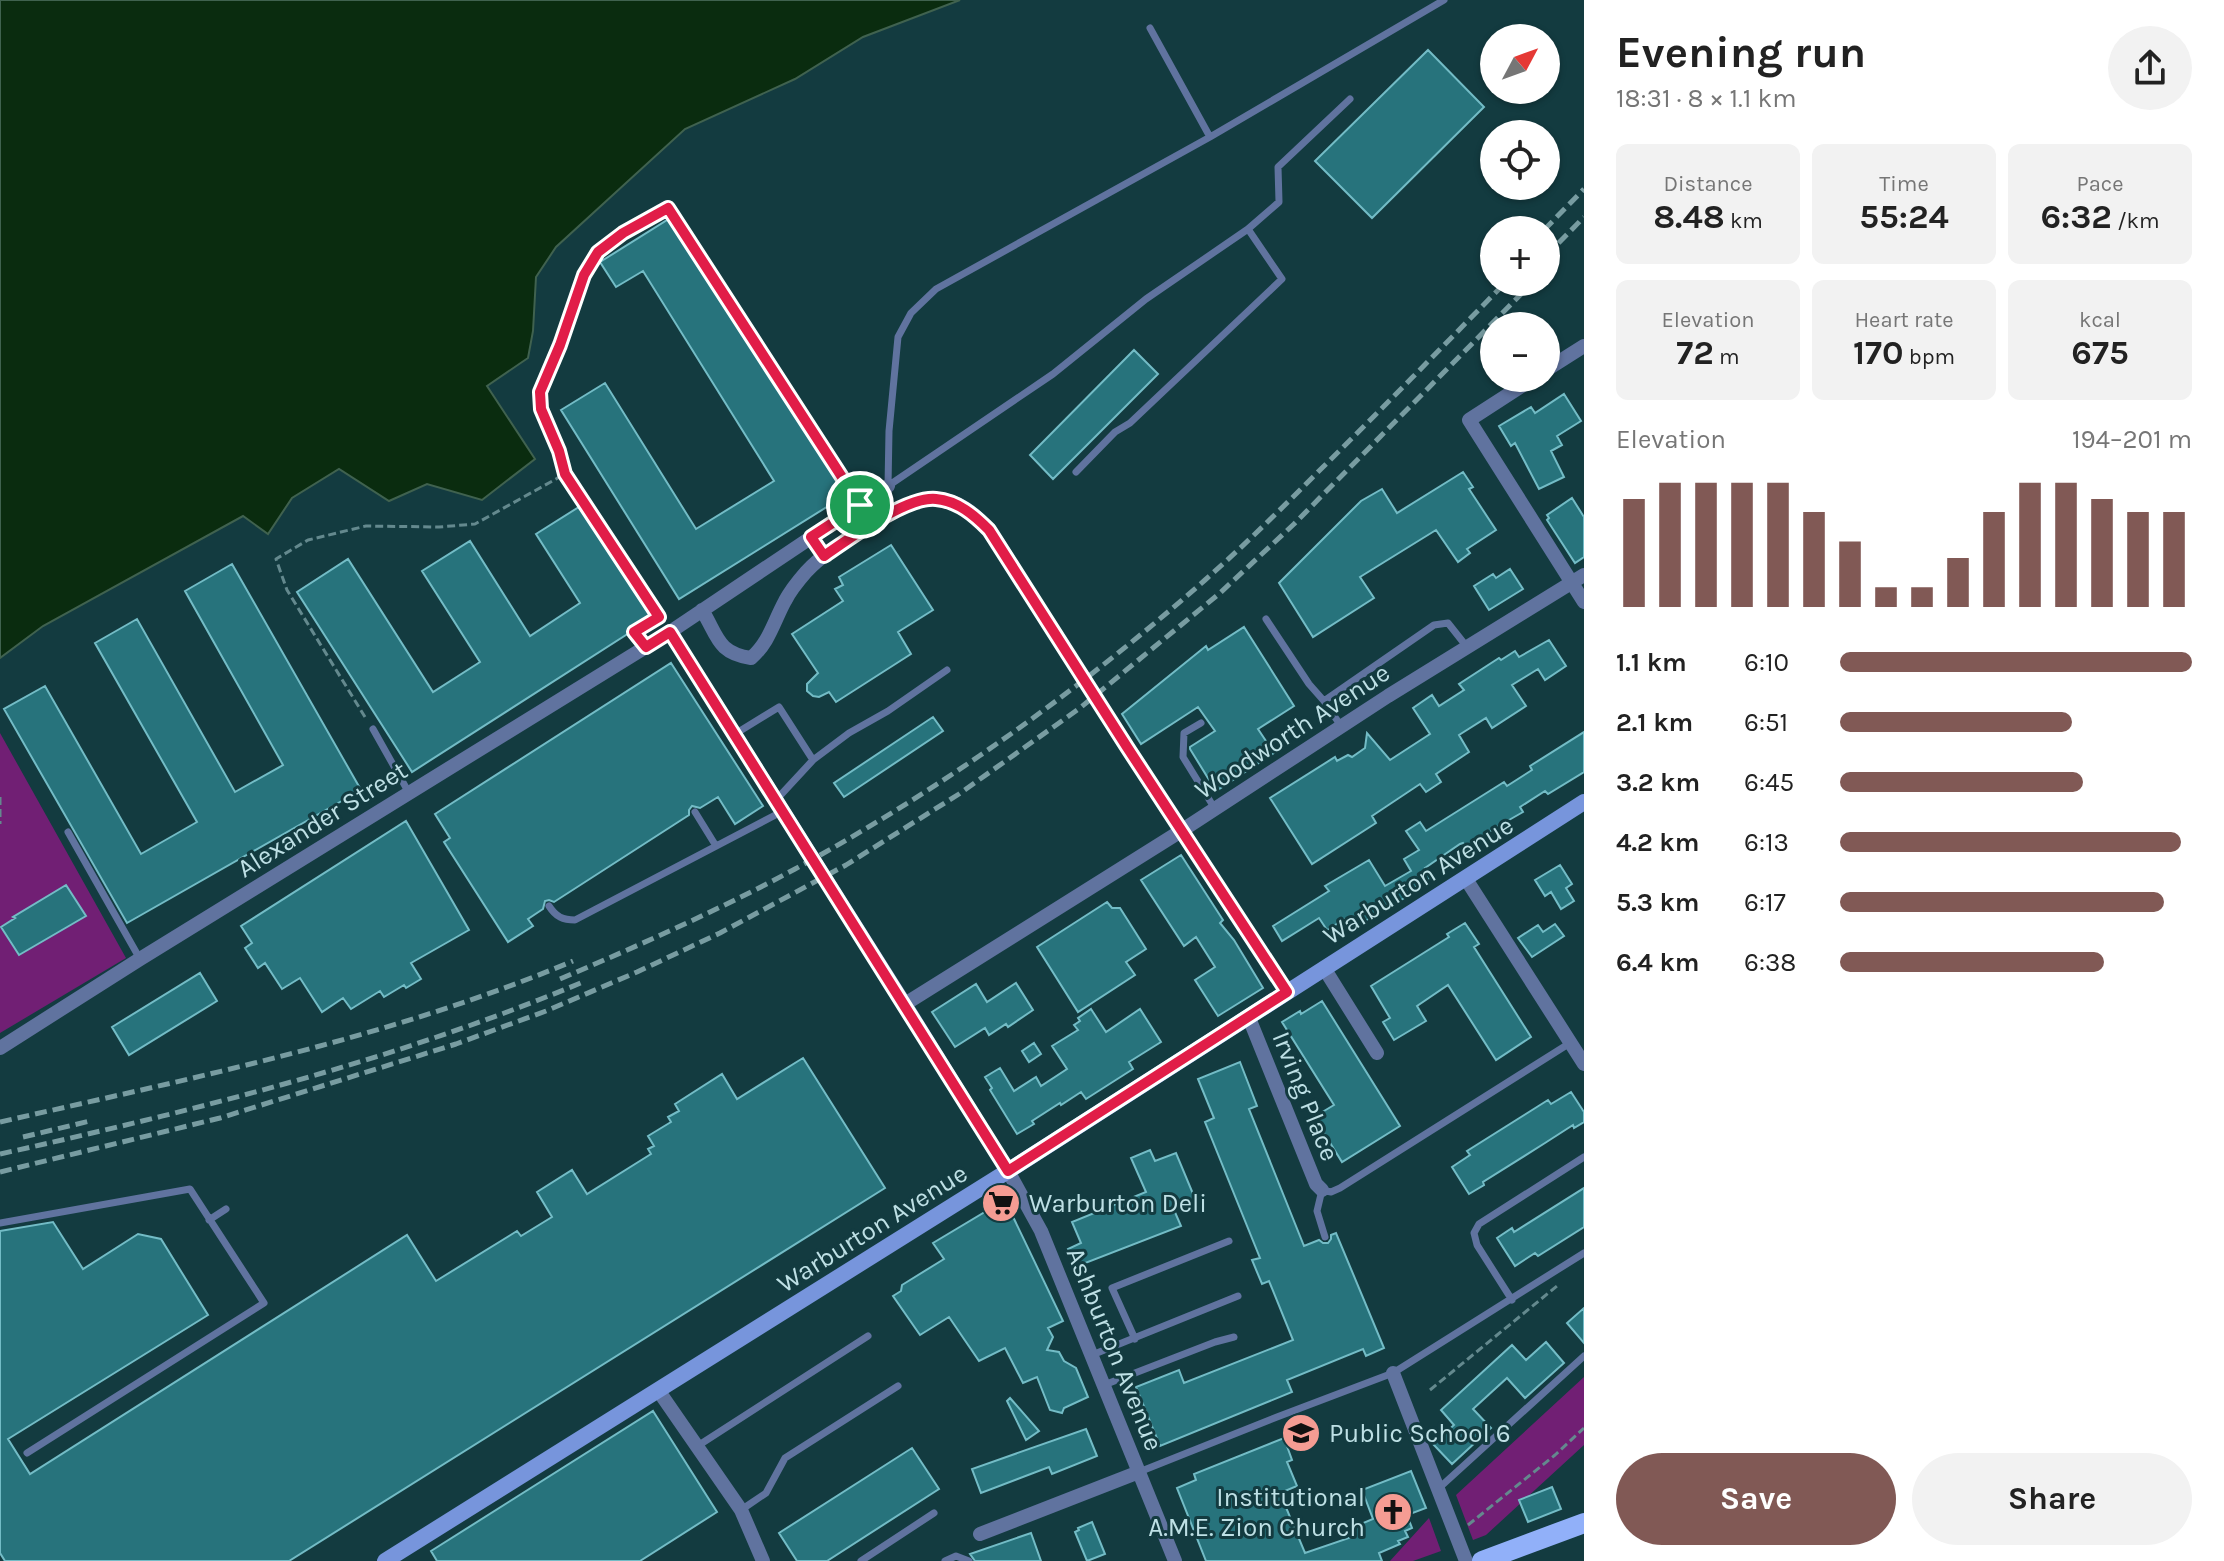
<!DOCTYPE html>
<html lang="en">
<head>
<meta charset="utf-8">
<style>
  :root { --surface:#fff; --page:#f2f2f2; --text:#222; --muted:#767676; --accent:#815955 }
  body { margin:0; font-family:Karla,sans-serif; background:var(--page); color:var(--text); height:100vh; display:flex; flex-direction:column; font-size:30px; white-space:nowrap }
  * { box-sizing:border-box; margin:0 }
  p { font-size:26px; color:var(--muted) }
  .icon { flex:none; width:44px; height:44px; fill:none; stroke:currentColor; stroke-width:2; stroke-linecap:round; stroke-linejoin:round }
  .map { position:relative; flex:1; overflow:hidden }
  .panel { display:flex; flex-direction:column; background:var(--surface); width:640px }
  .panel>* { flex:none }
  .needle { width:52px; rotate:49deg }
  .controls { position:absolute; left:1480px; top:24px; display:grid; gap:16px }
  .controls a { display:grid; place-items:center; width:80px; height:80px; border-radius:50%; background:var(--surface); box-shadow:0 2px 6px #0004; font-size:40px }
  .pin { position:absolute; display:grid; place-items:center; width:68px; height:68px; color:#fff; margin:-34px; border:4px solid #fff; border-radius:50%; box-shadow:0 2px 8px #0007 }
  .round { display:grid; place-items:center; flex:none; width:84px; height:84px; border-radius:42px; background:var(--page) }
  .headline { display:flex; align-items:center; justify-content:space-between; height:136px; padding:0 32px }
  h1 { font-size:44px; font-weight:700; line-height:60px }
  .stats { display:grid; grid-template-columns:repeat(3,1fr); gap:12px; height:136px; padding:8px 32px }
  .stats div { display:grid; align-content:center; border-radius:12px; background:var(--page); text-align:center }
  .stats b { font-size:34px; font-weight:700 }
  .stats small { font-size:22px; font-weight:400 }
  .stats p { font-size:22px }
  .chart { height:224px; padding:16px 32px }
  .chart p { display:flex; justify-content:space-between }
  .chart svg { width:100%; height:144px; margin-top:8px; stroke:var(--accent); stroke-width:6 }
  .button { display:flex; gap:16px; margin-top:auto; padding:16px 32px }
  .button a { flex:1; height:92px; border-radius:48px; background:var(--accent); color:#fff; font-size:32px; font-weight:700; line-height:92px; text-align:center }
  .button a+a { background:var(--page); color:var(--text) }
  ul { padding:0 32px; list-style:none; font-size:26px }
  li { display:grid; grid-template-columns:128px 96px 1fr; align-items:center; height:60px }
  li i { height:20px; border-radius:10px; background:var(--accent) }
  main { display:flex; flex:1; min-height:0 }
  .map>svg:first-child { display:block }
</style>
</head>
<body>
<main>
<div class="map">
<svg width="1584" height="1561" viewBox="0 0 1584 1561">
  <rect width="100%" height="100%" fill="#133b40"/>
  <path fill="#711f74" d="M0 733 126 958 0 1033Z
    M1584 1377V1445L1486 1535 1473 1540 1456 1495Z
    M1429 1518 1441 1551 1413 1561H1390Z"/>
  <path fill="#0a2c0f" stroke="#40624f" stroke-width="2" d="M0 0H960L863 37 795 79 685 129 556 247 536 277 533 331 528 358 487 386 535 459 482 500 427 484 389 501 339 469 292 498 268 534 243 516 43 626 0 658Z"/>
  <path fill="#27737c" stroke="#73bcc6" stroke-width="2" d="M1428 50 1484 107 1372 218 1315 161Z
    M672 217 846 495 679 599 561 410 605 383 696 529 774 481 643 271 616 287 600 262Z
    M1134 350 1158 374 1053 479 1030 455Z
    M1564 394 1581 421 1557 436 1562 445 1551 451 1564 477 1539 489 1515 443 1511 446 1499 426 1531 407 1535 413Z
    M1463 472 1473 487 1469 489 1496 530 1467 549 1470 553 1458 562 1436 530 1360 577 1374 598 1313 637 1279 583 1361 501 1382 489 1397 513Z
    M1572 498 1584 517V557L1575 563 1547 520 1549 518 1547 515Z
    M582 505 654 617 412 772 297 592 348 559 433 692 480 662 422 571 470 541 530 636 580 603 536 534Z
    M891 545 933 610 898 632 911 654 836 702 829 692 819 697 813 696 807 691V684L818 673 792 634 843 601 835 589 843 585 839 577Z
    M232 564 361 790 127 923 4 709 45 686 141 854 197 822 95 643 137 619 235 792 283 765 185 591Z
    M1510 569 1523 589 1489 610 1474 586 1493 574 1496 578Z
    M1244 627 1294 706 1258 729 1274 753 1216 791 1190 749V747L1215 731 1198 707 1141 744 1122 714 1206 646 1208 650Z
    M1549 640 1566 666 1545 680 1538 669 1512 685 1526 706 1492 728 1486 718 1459 735 1469 752 1436 774 1441 782 1426 792 1420 784 1372 816 1376 823 1312 864 1270 798 1335 757 1337 761 1348 755 1352 757 1365 748 1367 733 1390 760 1430 734 1413 708 1432 695 1439 706 1464 690 1459 684 1499 658 1501 660 1515 651 1519 657Z
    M671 663 763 806 735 824 718 797 700 808 692 806 689 810V815L554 902 549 900 545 901 543 909 528 919 533 926 508 942 444 842 450 838 435 814Z
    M933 717 943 731 844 797 834 783Z
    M1584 732V772L1548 794 1545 791 1520 807 1523 812 1495 828 1466 848 1463 843 1460 844 1425 868 1431 877 1411 890 1413 893 1351 929 1345 919 1327 930 1319 918 1282 941 1273 926 1329 891 1325 886 1369 860 1385 886 1411 871 1404 859 1419 850 1406 831 1420 822 1426 831 1504 782 1507 786 1532 770 1530 766Z
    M406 821 469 930 411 963 421 979 406 988 404 985 384 997 380 991 351 1009 343 998 322 1012 300 978 282 989 265 963 258 968 245 948 252 943 241 926Z
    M1181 855 1223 920 1220 923 1234 940 1263 988 1218 1016 1195 980 1215 967 1196 937 1184 946 1141 880Z
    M1560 865 1572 884 1566 888 1574 901 1561 909 1551 892 1545 896 1535 880Z
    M66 885 86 916 19 955 1 927 15 918 13 917Z
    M1107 902 1112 908H1120L1146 949 1126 962 1135 975 1078 1012 1037 947Z
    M1465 923 1479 944 1474 947 1531 1037 1496 1060 1448 985 1417 1006 1426 1021 1394 1040 1383 1022 1390 1018 1371 986 1449 937 1447 934Z
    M1555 924 1564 936 1532 957 1518 938 1538 925 1543 932Z
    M200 973 217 1001 129 1055 112 1027Z
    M1016 983 1033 1010 1008 1027 1006 1024 989 1035 985 1028 955 1047 932 1012 976 984 987 1002Z
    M1322 1001 1400 1126 1342 1162 1314 1117 1334 1105 1282 1022 1300 1011 1301 1014Z
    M1091 1009 1106 1032 1140 1009 1161 1042 1129 1062 1133 1069 1086 1099 1081 1092 1061 1105 1060 1103 1032 1121 1034 1124 1017 1134 990 1090 992 1088 985 1077 1000 1068 1014 1091 1036 1077 1041 1086 1067 1069 1052 1046 1078 1030 1074 1025 1080 1021 1078 1018Z
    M1034 1043 1041 1054 1029 1062 1022 1051Z
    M803 1058 885 1188 289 1561H5L0 1553V1231L53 1222 83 1269 138 1234 161 1239 208 1315 8 1439 30 1474 407 1235 436 1281 517 1231 521 1236 552 1217 537 1192 572 1170 587 1194 651 1154 648 1149 654 1146 648 1136 671 1122 668 1117 679 1111 675 1104 722 1074 737 1099Z
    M1240 1062 1257 1106 1249 1109 1304 1246 1319 1240 1323 1243H1328L1331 1239V1235L1336 1233 1384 1348 1366 1356 1363 1349 1287 1380 1292 1392 1160 1446 1136 1387 1179 1370 1184 1383 1293 1340 1269 1281 1262 1284 1252 1260 1260 1258 1205 1122 1214 1118 1198 1079Z
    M1571 1092 1584 1112V1122L1574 1128 1573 1125 1545 1143 1483 1182 1484 1185 1469 1194 1452 1167 1470 1155 1467 1151 1548 1100 1551 1104Z
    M1150 1150 1155 1161 1176 1153 1196 1201 1174 1210 1181 1226 1075 1267 1068 1249 1081 1243 1072 1222 1146 1192 1131 1158Z
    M1584 1188V1227L1538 1256 1535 1253 1515 1266 1497 1238 1512 1228 1514 1232Z
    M1005 1200 1063 1321 1048 1328 1053 1337 1047 1350 1059 1352 1064 1361 1076 1368 1088 1397 1064 1408 1062 1413 1050 1410 1037 1377 1023 1383 1005 1348 979 1361 949 1317 920 1335 893 1296 901 1291 902 1285 944 1259 933 1243Z
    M1584 1308V1343L1567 1323Z
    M1546 1342 1564 1363 1525 1398 1507 1378 1473 1409 1491 1428 1452 1464 1433 1444 1454 1425 1441 1410 1512 1345 1526 1360Z
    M1010 1398 1039 1431 1026 1440 1007 1401Z
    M653 1411 717 1512 640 1561H437L431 1551Z
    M1086 1429 1097 1456 1052 1474 1049 1467 981 1493 972 1469Z
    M1284 1438 1292 1460 1287 1462 1297 1486 1280 1493 1305 1553 1352 1537 1349 1529 1373 1519 1362 1490 1411 1471 1426 1508 1407 1515 1412 1528 1405 1531 1408 1537 1398 1541 1400 1544 1379 1553 1382 1561H1206L1177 1488 1196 1480 1194 1474Z
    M912 1448 939 1489 827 1561H797L779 1533Z
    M1552 1487 1561 1509 1528 1522 1519 1500Z
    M1092 1522 1105 1554 1087 1561 1075 1532 1079 1530 1078 1528Z
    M1031 1533 1041 1561H975L970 1554Z"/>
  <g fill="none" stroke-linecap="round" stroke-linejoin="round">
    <path stroke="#64898e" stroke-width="3" stroke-dasharray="8 4" stroke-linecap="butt" d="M636 635 634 632 659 617 565 474 559 451 541 409 540 392 560 345 584 275 598 252 623 233 668 208 818 438
      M365 717 287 590 276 559 308 540 366 526 439 527 475 524 565 474
      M0 797V824
      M1430 1390 1557 1286
      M1468 1525 1555 1455 1584 1428"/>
    <path stroke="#60739f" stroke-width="7" d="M1150 28 1210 137
      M825 449 860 505
      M1076 472 1115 432 1130 423 1282 279 1248 229
      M888 486 889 431 898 337 911 313 936 289 1210 137 1444 0
      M888 486 1053 374 1146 299 1248 229 1279 202 1278 167 1350 99
      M1266 619 1309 684 1324 701
      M1201 723 1184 733 1183 757 1215 809
      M1341 726 1324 701 1434 625 1448 623 1467 647
      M373 729 409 793
      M735 734 779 707 813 760 849 733 888 711 947 670
      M776 800 813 760
      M695 812 716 846
      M68 832 140 959
      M549 906C556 917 563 920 575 920L783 811
      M209 1220 226 1209
      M0 1223 190 1189 264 1303 27 1453
      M1325 1237 1317 1211 1322 1190 1331 1192 1340 1188 1570 1043
      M1512 1300 1477 1245 1474 1233 1479 1224 1584 1157
      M1135 1339 1112 1288 1229 1241
      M1092 1355 1238 1296
      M1104 1385 1215 1342 1234 1337
      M696 1447 868 1336
      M1139 1472 1277 1417 1393 1373 1584 1253
      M1438 1489 1584 1356
      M741 1510 766 1493 785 1458 898 1386
      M861 1561 934 1513
      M945 1561 956 1556 969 1561"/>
    <path stroke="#60739f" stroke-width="14" d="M1546 370 1584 346
      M1534 378 1469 420 1584 602
      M702 610C718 636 717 653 751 658 769 643 774 621 785 601 790 591 799 580 806 572 824 552 849 539 871 526 887 515 906 503 926 500 977 492 1003 552 1025 587
      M670 632 905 1004 1008 1171 1041 1231 1175 1561
      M1127 747 1287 992
      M1466 879 1584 1064
      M1324 968 1377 1053
      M905 1004 1181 831 1388 696 1584 575
      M1249 1018 1316 1184 1322 1190
      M0 1048 140 959 670 632 888 486
      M1393 1373 1466 1561
      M658 1390 741 1510 763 1561
      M980 1534 1139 1472"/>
    <path stroke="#7795dc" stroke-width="16" d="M385 1561 1008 1171 1584 802"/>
    <path stroke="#91b0f9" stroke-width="20" d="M1482 1561 1584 1523"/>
    <path stroke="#789ca1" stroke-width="5" stroke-dasharray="12 6" stroke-linecap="butt" d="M1544 230 1584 189
      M1546 256 1584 217
      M560 979C640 945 719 910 795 869 942 789 1080 690 1205 580 1246 544 1285 505 1323 467 1385 406 1445 344 1506 282
      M0 1122C193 1078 390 1038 573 961
      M23 1137 90 1121
      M0 1154C198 1110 396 1060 583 982
      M0 1172 220 1118 456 1044 546 1011 637 972 720 933 846 865 959 794 1080 708 1220 593 1294 524 1533 282"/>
    <path stroke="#60739f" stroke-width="14" d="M1025 587 1127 747"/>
  </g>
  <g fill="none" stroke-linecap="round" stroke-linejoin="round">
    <defs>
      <path id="route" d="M668 208 860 505 811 537 824 556C849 539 906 496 936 499 958 501 974 515 989 530L1127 747 1287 992 1008 1171 670 632 646 647 634 632 659 617 565 474 559 451 541 409 540 392 560 345 584 275 598 252 623 233Z"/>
    </defs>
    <use href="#route" stroke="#fff" stroke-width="16"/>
    <use href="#route" stroke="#e11d48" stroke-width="10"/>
  </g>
  <defs>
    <symbol id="supermarket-disc" viewBox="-11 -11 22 22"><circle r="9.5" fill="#f59c93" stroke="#133b40"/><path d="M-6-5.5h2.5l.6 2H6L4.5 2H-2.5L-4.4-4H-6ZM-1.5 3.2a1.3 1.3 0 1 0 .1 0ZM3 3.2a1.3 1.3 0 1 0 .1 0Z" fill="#111"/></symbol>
    <symbol id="school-disc" viewBox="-11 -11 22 22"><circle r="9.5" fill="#f59c93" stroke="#133b40"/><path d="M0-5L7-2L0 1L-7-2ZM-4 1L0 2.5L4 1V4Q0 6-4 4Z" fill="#111"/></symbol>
    <symbol id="church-disc" viewBox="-11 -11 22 22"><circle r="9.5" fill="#f59c93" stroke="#133b40"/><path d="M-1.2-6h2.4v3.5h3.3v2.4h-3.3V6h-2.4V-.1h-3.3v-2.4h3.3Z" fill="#111"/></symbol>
  </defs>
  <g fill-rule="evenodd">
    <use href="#supermarket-disc" x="979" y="1181" width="44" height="44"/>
    <use href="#school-disc" x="1279" y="1411" width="44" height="44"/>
    <use href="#church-disc" x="1371" y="1490" width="44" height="44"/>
  </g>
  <g text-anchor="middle" stroke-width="6" stroke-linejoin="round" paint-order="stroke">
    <g font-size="26" fill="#bee0e5" stroke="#133b40">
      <text transform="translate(1292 731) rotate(-33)" y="9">Woodworth Avenue</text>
      <text transform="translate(322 819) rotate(-32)" y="9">Alexander Street</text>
      <text transform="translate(1418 880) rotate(-32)" y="9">Warburton Avenue</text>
      <text transform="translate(1306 1096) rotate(68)" y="9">Irving Place</text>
      <text transform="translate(872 1228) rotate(-32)" y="9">Warburton Avenue</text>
      <text transform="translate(1115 1349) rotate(68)" y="9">Ashburton Avenue</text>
    </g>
    <g font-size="26" fill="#bee0e5" stroke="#133b40" text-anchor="start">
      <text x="1029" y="1212">Warburton Deli</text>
      <text x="1329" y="1442">Public School 6</text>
      <text x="1365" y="1506" text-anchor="end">Institutional<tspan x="1365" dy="30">A.M.E. Zion Church</tspan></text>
    </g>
  </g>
</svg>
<div class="controls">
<a><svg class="needle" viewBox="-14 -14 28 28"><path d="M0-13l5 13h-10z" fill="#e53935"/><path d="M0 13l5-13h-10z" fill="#767676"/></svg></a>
<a><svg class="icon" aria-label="locate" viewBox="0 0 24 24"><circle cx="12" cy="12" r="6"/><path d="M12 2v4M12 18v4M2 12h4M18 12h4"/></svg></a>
<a>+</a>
<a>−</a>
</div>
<div class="pin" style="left:860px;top:505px;background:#1e9e55"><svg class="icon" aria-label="arrive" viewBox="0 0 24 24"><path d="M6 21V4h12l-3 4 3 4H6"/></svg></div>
</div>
<section class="panel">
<div class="headline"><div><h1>Evening run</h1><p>18:31 · 8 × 1.1 km</p></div><a class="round"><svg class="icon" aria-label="share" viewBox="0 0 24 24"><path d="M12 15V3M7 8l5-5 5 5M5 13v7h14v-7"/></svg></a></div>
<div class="stats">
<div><p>Distance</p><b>8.48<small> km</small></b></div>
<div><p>Time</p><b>55:24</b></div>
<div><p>Pace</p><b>6:32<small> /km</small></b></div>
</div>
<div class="stats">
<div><p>Elevation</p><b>72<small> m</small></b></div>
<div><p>Heart rate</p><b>170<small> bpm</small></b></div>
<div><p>kcal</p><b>675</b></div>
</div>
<div class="chart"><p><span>Elevation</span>194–201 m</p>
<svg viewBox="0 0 160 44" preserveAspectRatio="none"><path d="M5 44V11M15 44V6M25 44V6M35 44V6M45 44V6M55 44V15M65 44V24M75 44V38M85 44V38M95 44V29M105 44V15M115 44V6M125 44V6M135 44V11M145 44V15M155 44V15"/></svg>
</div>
<ul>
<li><b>1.1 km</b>6:10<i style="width:100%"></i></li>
<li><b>2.1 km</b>6:51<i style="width:66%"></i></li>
<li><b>3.2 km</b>6:45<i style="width:69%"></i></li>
<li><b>4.2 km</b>6:13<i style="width:97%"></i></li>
<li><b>5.3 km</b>6:17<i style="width:92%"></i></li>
<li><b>6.4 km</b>6:38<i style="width:75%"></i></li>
</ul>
<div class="button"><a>Save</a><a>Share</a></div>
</section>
</main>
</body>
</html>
